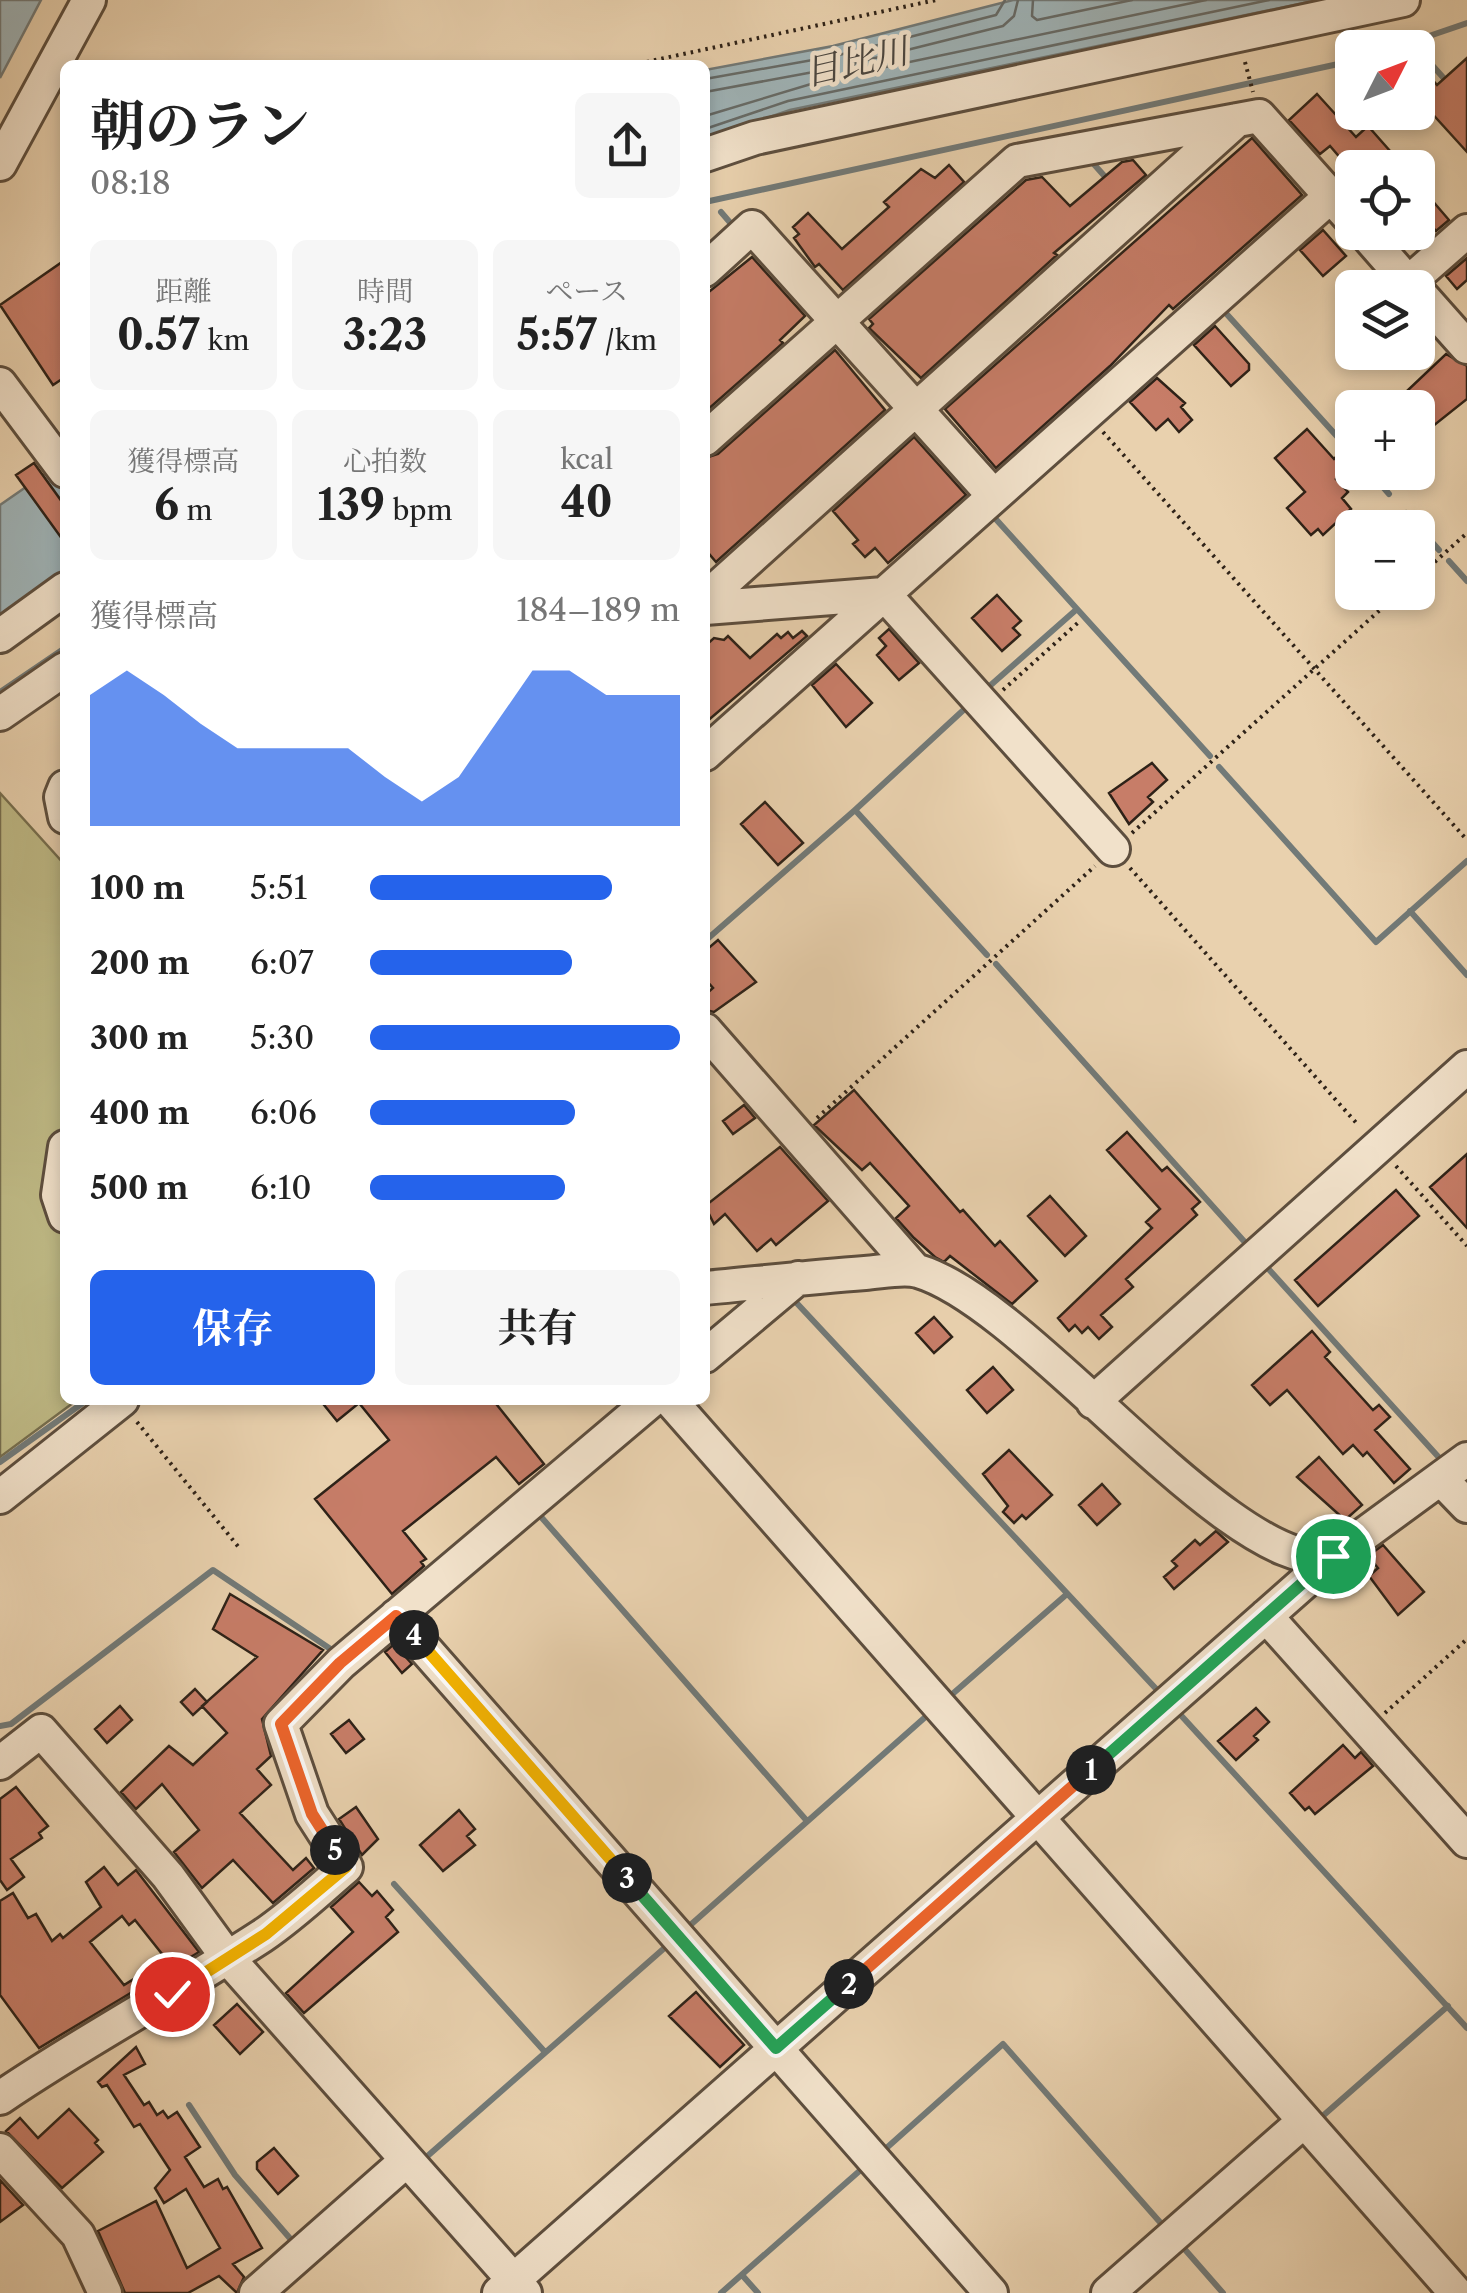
<!DOCTYPE html>
<html lang="ja">
<head>
<meta charset="utf-8">
<style>
  :root { --surface:#fff; --page:#f6f6f6; --text:#222; --muted:#767676; --accent:#2563eb }
  body { margin:0; font-family:"Libre Caslon Text","Noto Serif JP",serif; background:var(--page); color:var(--text); height:100vh; display:flex; flex-direction:column; font-size:38px; white-space:nowrap }
  * { box-sizing:border-box; margin:0 }
  p { font-size:32px; color:var(--muted) }
  .icon { flex:none; width:55px; height:55px; fill:none; stroke:currentColor; stroke-width:2; stroke-linecap:round; stroke-linejoin:round }
  .map { position:relative; flex:1; overflow:hidden }
  .drawer { position:absolute; left:60px; top:60px; width:650px; height:1345px; display:flex; flex-direction:column; background:var(--surface); border-radius:15px; box-shadow:0 5px 15px #0003 }
  .drawer>* { flex:none }
  .needle { width:65px; rotate:48deg }
  .buttons { position:absolute; left:1335px; top:30px; display:grid; gap:20px }
  .buttons a { display:grid; place-items:center; width:100px; height:100px; border-radius:15px; background:var(--surface); box-shadow:0 5px 15px #0003; font-size:50px }
  .pin { position:absolute; display:grid; place-items:center; width:85px; height:85px; color:#fff; margin:-42px; border:5px solid #fff; border-radius:50%; box-shadow:0 2px 10px #0007 }
  .km { position:absolute; width:50px; height:50px; margin:-25px; border-radius:50%; background:#222; color:#fff; font-size:28px; line-height:50px; text-align:center }
  .round { display:grid; place-items:center; flex:none; width:105px; height:105px; border-radius:15px; background:var(--page) }
  .overview { display:flex; align-items:center; justify-content:space-between; height:170px; padding:0 30px }
  h1 { font-size:55px; font-weight:700; line-height:75px }
  .stats { display:grid; grid-template-columns:repeat(3,1fr); gap:15px; height:170px; padding:10px 30px }
  .stats div { display:grid; align-content:center; border-radius:15px; background:var(--page); text-align:center }
  .stats b { font-size:42px; font-weight:700 }
  .stats small { font-size:28px; font-weight:400 }
  .stats p { font-size:28px }
  .chart { height:280px; padding:20px 30px }
  .chart p { display:flex; justify-content:space-between }
  .chart svg { width:100%; height:180px; margin-top:10px; fill:var(--accent); opacity:.7 }
  .cta { display:flex; gap:20px; margin-top:auto; padding:20px 30px }
  .cta a { flex:1; height:115px; border-radius:15px; background:var(--accent); color:#fff; font-size:40px; font-weight:700; line-height:115px; text-align:center }
  .cta a+a { background:var(--page); color:var(--text) }
  ul { padding:0 30px; list-style:none; font-size:32px }
  li { display:grid; grid-template-columns:160px 120px 1fr; align-items:center; height:75px }
  li i { height:25px; border-radius:12px; background:var(--accent) }
  .map>svg:first-child { display:block }
</style>
</head>
<body>
<div class="map">
<svg width="1467" height="2293" viewBox="0 0 1467 2293">
  <rect width="100%" height="100%" fill="#e9d1ae"/>
  <filter id="stains"><feTurbulence type="fractalNoise" baseFrequency=".002" numOctaves="4"/><feColorMatrix values="0 0 0 0 .2 0 0 0 0 .09 0 0 0 0 .02 0 0 0 .5 -.17"/></filter>
  <radialGradient id="worn" r=".72"><stop offset=".6" stop-color="#630" stop-opacity="0"/><stop offset="1" stop-color="#630" stop-opacity=".3"/></radialGradient>
  <path fill="#beb985" stroke="#766e4e" stroke-width="2.5" d="M0 793 65 865V1400H77L0 1457Z"/>
  <path fill="#9fb4b8" stroke="#727a78" stroke-width="2.5" d="M0 0H41L0 78Z
    M1013 0H1318L790 110 705 139V70L833 46Z
    M65 460V578L0 619V505Z"/>
  <g fill="none" stroke-linecap="round" stroke-linejoin="round">
    <path stroke="#666b68" stroke-width="2.5" d="M1018 0 1014 16 1003 26 855 63 852 70 857 73 1206 0
      M1033 0 1032 16 1037 20 1132 0
      M705 79 835 56 996 15 1005 0
      M705 92 819 71 824 76 821 81 705 116
      M705 129 788 101 1269 0"/>
    <path stroke="#727a78" stroke-width="6" d="M1394 48 1467 23
      M1423 55 1449 84
      M1091 161 1108 180
      M705 202 1352 61
      M721 212 733 226
      M1223 310 1352 453
      M1370 472 1389 494
      M1406 513 1439 550
      M993 516 1210 756
      M1449 561 1467 581
      M984 691 1077 609
      M0 692 65 648
      M1219 767 1376 942 1467 861
      M855 810 970 704
      M1410 911 1467 975
      M705 941 855 810 987 955
      M996 964 1251 1249
      M1264 1264 1443 1462
      M792 1298 1159 1692
      M0 1462 87 1400
      M535 1510 807 1821
      M949 1697 1067 1594
      M1177 1711 1467 2028
      M0 1726 11 1724 213 1570 332 1650 338 1647
      M394 1884 545 2052
      M687 1928 931 1712
      M189 2105 235 2175 294 2243
      M1317 2121 1448 2006
      M882 2152 1003 2044 1166 2229
      M423 2160 669 1944
      M1181 2245 1223 2293
      M742 2275 758 2293
      M721 2293 864 2167"/>
  </g>
  <path fill="#c77d68" stroke="#2e2218" stroke-width="2.5" fill-rule="evenodd" d="M1467 58V152L1418 98V63L1437 85Z
    M1317 94 1356 137 1368 126 1405 168H1349L1330 146 1320 154 1289 120Z
    M1252 138 1302 195 1173 309 1169 305 1110 366 996 468 945 409Z
    M1133 160 1146 175 1054 253 1057 255 921 378 869 328 873 324 869 319 1026 180 1042 177 1070 206 1122 162Z
    M949 165 964 182 843 290 819 264 815 267 794 238 799 234 793 227 808 213 842 249 889 207 884 202 921 169 935 178Z
    M1418 184 1449 220 1436 231 1431 225 1418 237Z
    M1323 230 1346 256 1323 276 1300 250Z
    M752 257 805 316 780 340 783 343 705 412V295Z
    M1467 258V280L1457 289 1446 276Z
    M65 260V377L53 385 0 305Z
    M1215 326 1249 364V370L1231 386 1194 345Z
    M835 350 885 410 716 562 705 549V458L718 454Z
    M1446 354 1467 366V399L1418 438V408H1389Z
    M1157 378 1185 403 1181 407 1192 420 1179 432 1168 419 1156 430 1130 402Z
    M1307 429 1334 459 1338 455 1349 467 1336 479 1348 492 1342 498 1351 509 1323 535 1318 529 1311 535 1287 508 1305 492 1275 458Z
    M914 437 966 495 888 563 875 548 865 557 853 544 858 540 833 511Z
    M34 463 65 506V543L16 475Z
    M997 595 1021 621 1013 628 1020 635 1002 651 972 618Z
    M889 629 919 663 899 680 877 655 886 646 879 638Z
    M802 631 807 636 705 723V646L714 638 724 640 728 636 750 658 777 634 781 638 788 632 793 638Z
    M836 664 872 703 846 727 812 685Z
    M1152 763 1167 780 1148 797 1153 802 1129 824 1109 793Z
    M765 802 803 843 778 865 741 824Z
    M718 940 756 982 714 1012 705 1010V995L713 988 705 979V951Z
    M854 1090 960 1212 963 1210 995 1246 1000 1241 1037 1281 1012 1304 950 1256 944 1262 935 1257 914 1238 896 1218 909 1206 870 1163 862 1170 814 1125Z
    M744 1105 755 1118 733 1134 723 1121Z
    M1127 1132 1162 1171 1167 1167 1200 1202 1192 1209 1197 1215 1126 1279 1133 1287 1101 1315 1112 1327 1099 1339 1088 1327 1082 1333 1075 1325 1069 1331 1058 1318 1152 1228 1146 1222 1160 1209 1107 1150Z
    M780 1147 828 1201 776 1245 771 1239 757 1251 725 1214 714 1224 705 1206Z
    M1467 1154V1228L1430 1187Z
    M1396 1190 1419 1216 1318 1306 1295 1280Z
    M1050 1196 1086 1236 1065 1256 1028 1216Z
    M934 1317 952 1337 934 1353 916 1333Z
    M1312 1331 1330 1352 1325 1357 1373 1410 1379 1405 1390 1417 1375 1430 1410 1469 1394 1483 1367 1452 1363 1456 1353 1445 1343 1454 1287 1390 1270 1405 1252 1385Z
    M993 1367 1013 1390 987 1413 967 1390Z
    M320 1400H493L544 1464 519 1484 496 1457 403 1531 426 1559 421 1562 424 1566 392 1594 315 1499 389 1440 359 1403 337 1421Z
    M1009 1450 1052 1495 1026 1519 1022 1515 1014 1523 1003 1512 1008 1506 983 1474Z
    M1319 1457 1362 1505 1345 1520 1297 1477Z
    M1102 1484 1120 1504 1097 1525 1079 1505Z
    M1216 1531 1228 1542 1174 1589 1164 1577 1177 1566 1172 1561 1195 1540 1200 1545Z
    M1383 1545 1424 1592 1398 1615 1369 1576 1378 1568 1368 1556Z
    M230 1594 323 1650 262 1719 271 1756 257 1769 271 1785 240 1813 293 1870 306 1858 314 1868 273 1903 233 1860 202 1888 174 1852 199 1830 162 1784 136 1809 121 1792 169 1746 193 1765 227 1733 202 1706 257 1657 213 1629Z
    M394 1644 412 1664 402 1673 385 1652Z
    M195 1689 207 1702 193 1715 181 1702Z
    M120 1706 132 1720 107 1743 95 1729Z
    M1256 1708 1269 1722 1254 1736 1258 1740 1236 1760 1218 1741Z
    M349 1720 364 1739 346 1753 331 1734Z
    M1343 1745 1355 1758 1361 1752 1373 1766 1315 1814 1309 1807 1305 1810 1290 1793Z
    M16 1787 48 1826 39 1833 42 1838 11 1859 24 1877 7 1890 0 1880V1799Z
    M356 1807 378 1839 362 1855 339 1819Z
    M459 1810 475 1829 467 1836 475 1845 443 1871 420 1845Z
    M104 1867 118 1885 136 1870 199 1952 39 2048 0 1995V1901L13 1893 28 1918 36 1914 52 1941 60 1934 63 1938 101 1907 86 1882ZM122 1916 129 1925 135 1920 166 1959 124 1985 90 1942Z
    M359 1882 372 1896 377 1891 393 1910 386 1917 398 1932 304 2013 286 1993 353 1932 331 1907Z
    M696 1992 744 2045 720 2067 669 2016Z
    M237 2004 263 2032 240 2054 214 2025Z
    M136 2047 145 2064 124 2075 144 2105 149 2102 157 2115 163 2111 168 2118 177 2112 200 2147 185 2157 204 2187 218 2179 223 2189 227 2187 262 2248 233 2264 244 2277 237 2293 219 2276 188 2293H125L98 2231 156 2201 187 2268 220 2248 186 2189 164 2203 155 2188 170 2170 140 2124 134 2127 107 2085 102 2087 98 2082Z
    M69 2109 98 2140 95 2143 103 2152 62 2188 6 2131 20 2118 38 2138Z
    M274 2148 298 2176 278 2194 257 2169V2162Z
    M0 2180 23 2205 0 2222Z"/>
  <g fill="none" stroke-linecap="round" stroke-linejoin="round">
    <defs>
      <path id="minor" d="M705 155 755 138 1403 0
        M0 164 89 0
        M1364 232 1413 288
        M705 270 752 227 994 496
        M1409 282 1467 231
        M1418 292 1467 347
        M0 384 65 471
        M705 439 1017 161 1259 116 1352 220
        M884 594 1113 849
        M705 599 1237 120
        M705 608 884 594
        M0 636 65 589
        M0 714 65 669
        M705 754 1331 196
        M65 787 61 797 65 817
        M705 1030 915 1270
        M65 1147 58 1195 65 1216
        M705 1288C758 1283 812 1277 865 1273 881 1272 903 1267 918 1271 1031 1304 1229 1574 1333 1557
        M705 1356 798 1278
        M670 1400 1456 2293
        M1093 1402 1467 1067
        M1441 1479 1467 1506
        M0 1497 122 1400
        M396 1616 991 2293
        M1266 1616 1467 1841
        M0 1763 41 1731 168 1876 227 1957 525 2293
        M0 2098C85 2040 176 1992 262 1936 292 1916 319 1890 346 1867L312 1814 281 1724 341 1663 652 1400
        M0 2150 78 2235 105 2293
        M256 2293 407 2160
        M499 2293 1333 1557 1467 1459
        M1108 2293 1304 2121"/>
    </defs>
    <use href="#minor" stroke="#5d4e3e" stroke-width="38"/>
    <path stroke="#2e2218" stroke-width="4" stroke-dasharray="2.5 5" stroke-linecap="butt" d="M1245 62 1253 92
      M632 65 936 0
      M1103 432 1467 840
      M1418 577 1467 533
      M1003 690 1081 620
      M1132 833 1400 592
      M1130 868 1359 1126
      M817 1118 1095 866
      M1396 1166 1467 1246
      M137 1422 241 1550
      M1385 1713 1467 1639"/>
    <use href="#minor" stroke="#f1e1ca" stroke-width="32"/>
  </g>
  <g fill="none" stroke-linecap="round" stroke-linejoin="round">
    <defs>
      <path id="split-1" d="M1091 1770 1333 1556"/>
      <path id="split-2" d="M849 1984 1091 1770"/>
      <path id="split-3" d="M627 1878 776 2048 849 1984"/>
      <path id="split-4" d="M414 1635 627 1878"/>
      <path id="split-5" d="M335 1850 312 1814 281 1724 340 1663 396 1616 414 1635"/>
      <path id="split-6" d="M172 1994 266 1934 346 1867 335 1850"/>
    </defs>
    <use href="#split-1" stroke="#fff" stroke-width="20"/>
    <use href="#split-2" stroke="#fff" stroke-width="20"/>
    <use href="#split-3" stroke="#fff" stroke-width="20"/>
    <use href="#split-4" stroke="#fff" stroke-width="20"/>
    <use href="#split-5" stroke="#fff" stroke-width="20"/>
    <use href="#split-6" stroke="#fff" stroke-width="20"/>
    <use href="#split-1" stroke="#22a559" stroke-width="12"/>
    <use href="#split-2" stroke="#f0652b" stroke-width="12"/>
    <use href="#split-3" stroke="#22a559" stroke-width="12"/>
    <use href="#split-4" stroke="#f5b400" stroke-width="12"/>
    <use href="#split-5" stroke="#f0652b" stroke-width="12"/>
    <use href="#split-6" stroke="#f5b400" stroke-width="12"/>
  </g>
  <g text-anchor="middle" stroke-width="9" stroke-linejoin="round" paint-order="stroke">
    <g font-size="35" font-style="italic" fill="#4a4640" stroke="#f1e1ca">
      <text transform="translate(856 62) rotate(-13)" y="12">目比川</text>
    </g>
  </g>
  <rect width="100%" height="100%" filter="url(#stains)"/>
  <rect width="100%" height="100%" fill="url(#worn)"/>
</svg>
<div class="buttons">
<a><svg class="needle" viewBox="-14 -14 28 28"><path d="M0-13l5 13h-10z" fill="#e53935"/><path d="M0 13l5-13h-10z" fill="#767676"/></svg></a>
<a><svg class="icon" aria-label="locate" viewBox="0 0 24 24"><circle cx="12" cy="12" r="6"/><path d="M12 2v4M12 18v4M2 12h4M18 12h4"/></svg></a>
<a><svg class="icon" aria-label="layers" viewBox="0 0 24 24"><path d="M12 4l9 5-9 5-9-5zM3 14l9 5 9-5"/></svg></a>
<a>+</a>
<a>−</a>
</div>
<div class="pin" style="left:1333px;top:1556px;background:#1e9e55"><svg class="icon" aria-label="arrive" viewBox="0 0 24 24"><path d="M6 21V4h12l-3 4 3 4H6"/></svg></div>
<div class="pin" style="left:172px;top:1994px;background:#d93025"><svg class="icon" aria-label="check" viewBox="0 0 24 24"><path d="M5 12l5 5 9-10"/></svg></div>
<b class="km" style="left:1091px;top:1770px">1</b>
<b class="km" style="left:849px;top:1984px">2</b>
<b class="km" style="left:627px;top:1878px">3</b>
<b class="km" style="left:414px;top:1635px">4</b>
<b class="km" style="left:335px;top:1850px">5</b>
<section class="drawer">
<div class="overview"><div><h1>朝のラン</h1><p>08:18</p></div><a class="round"><svg class="icon" aria-label="share" viewBox="0 0 24 24"><path d="M12 15V3M7 8l5-5 5 5M5 13v7h14v-7"/></svg></a></div>
<div class="stats">
<div><p>距離</p><b>0.57<small> km</small></b></div>
<div><p>時間</p><b>3:23</b></div>
<div><p>ペース</p><b>5:57<small> /km</small></b></div>
</div>
<div class="stats">
<div><p>獲得標高</p><b>6<small> m</small></b></div>
<div><p>心拍数</p><b>139<small> bpm</small></b></div>
<div><p>kcal</p><b>40</b></div>
</div>
<div class="chart"><p><span>獲得標高</span>184–189 m</p>
<svg viewBox="0 0 160 44" preserveAspectRatio="none"><path d="M0 44V12L10 6L20 12L30 19L40 25L50 25L60 25L70 25L80 32L90 38L100 32L110 19L120 6L130 6L140 12L150 12L160 12V44z"/></svg>
</div>
<ul>
<li><b>100 m</b>5:51<i style="width:78%"></i></li>
<li><b>200 m</b>6:07<i style="width:65%"></i></li>
<li><b>300 m</b>5:30<i style="width:100%"></i></li>
<li><b>400 m</b>6:06<i style="width:66%"></i></li>
<li><b>500 m</b>6:10<i style="width:63%"></i></li>
</ul>
<div class="cta"><a>保存</a><a>共有</a></div>
</section>
</div>
</body>
</html>
